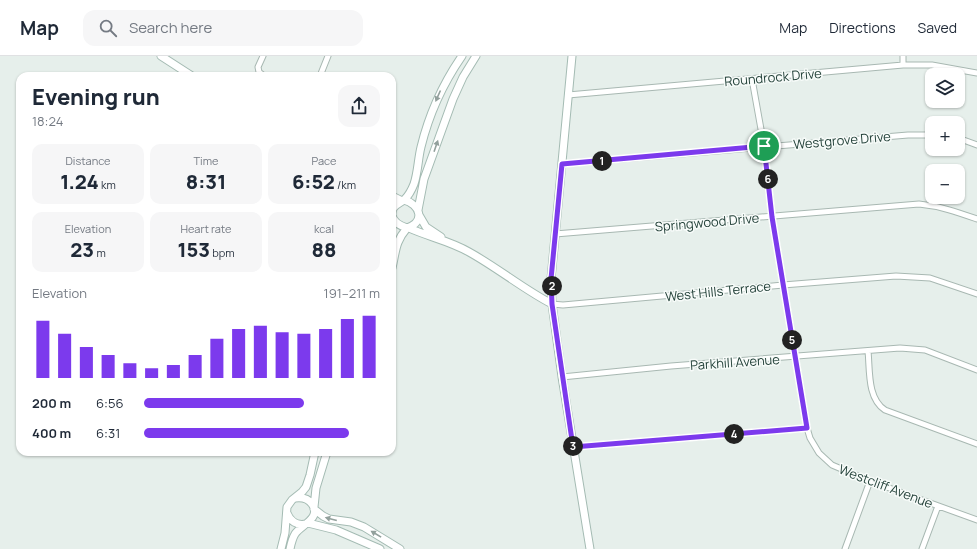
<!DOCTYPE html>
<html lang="en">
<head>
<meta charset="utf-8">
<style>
  :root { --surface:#fff; --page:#f6f6f7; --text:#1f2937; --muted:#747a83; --line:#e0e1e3; --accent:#7c3aed }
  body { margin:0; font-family:Manrope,sans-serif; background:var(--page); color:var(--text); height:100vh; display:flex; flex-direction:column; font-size:15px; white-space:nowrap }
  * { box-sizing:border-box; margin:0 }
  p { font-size:13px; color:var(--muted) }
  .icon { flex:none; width:22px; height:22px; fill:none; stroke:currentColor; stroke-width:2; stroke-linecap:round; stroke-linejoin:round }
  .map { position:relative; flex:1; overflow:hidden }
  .drawer { position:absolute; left:16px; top:16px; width:380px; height:384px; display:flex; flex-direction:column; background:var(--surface); border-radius:12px; box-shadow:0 1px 3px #0004 }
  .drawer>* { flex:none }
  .controls { position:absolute; left:925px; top:12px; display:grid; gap:8px }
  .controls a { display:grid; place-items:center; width:40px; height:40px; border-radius:8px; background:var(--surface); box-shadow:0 1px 3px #0004; font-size:20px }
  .pin { position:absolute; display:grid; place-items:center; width:34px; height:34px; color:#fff; margin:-17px; border:2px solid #fff; border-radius:50%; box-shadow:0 1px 4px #0007 }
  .km { position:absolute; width:20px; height:20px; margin:-10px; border-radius:50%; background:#222; color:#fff; font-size:11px; line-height:20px; text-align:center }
  .round { display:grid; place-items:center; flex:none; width:42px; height:42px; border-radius:12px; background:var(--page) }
  .overview { display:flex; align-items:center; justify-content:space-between; height:68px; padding:0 16px }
  h1 { font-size:22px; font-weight:800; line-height:30px }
  .figures { display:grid; grid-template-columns:repeat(3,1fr); gap:6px; height:68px; padding:4px 16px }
  .figures div { display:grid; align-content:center; border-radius:10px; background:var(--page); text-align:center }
  .figures b { font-size:20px; font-weight:800 }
  .figures small { font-size:11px; font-weight:400 }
  .figures p { font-size:11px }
  .chart { height:112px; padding:8px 16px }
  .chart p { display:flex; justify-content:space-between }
  .chart svg { width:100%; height:72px; margin-top:4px; stroke:var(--accent); stroke-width:6 }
  ul { padding:0 16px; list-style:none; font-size:13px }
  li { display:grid; grid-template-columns:64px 48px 1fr; align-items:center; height:30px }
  li i { height:10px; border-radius:5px; background:var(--accent) }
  header { display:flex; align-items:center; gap:24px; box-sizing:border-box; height:56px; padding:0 20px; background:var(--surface); border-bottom:1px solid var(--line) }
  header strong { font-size:19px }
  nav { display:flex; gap:22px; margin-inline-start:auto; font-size:14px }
  .search { width:280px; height:36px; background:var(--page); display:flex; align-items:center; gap:10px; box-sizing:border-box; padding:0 14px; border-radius:12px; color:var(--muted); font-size:15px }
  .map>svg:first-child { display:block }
</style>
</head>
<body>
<header>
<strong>Map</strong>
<div class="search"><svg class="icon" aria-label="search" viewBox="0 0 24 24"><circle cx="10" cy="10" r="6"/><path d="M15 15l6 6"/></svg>Search here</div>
<nav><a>Map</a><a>Directions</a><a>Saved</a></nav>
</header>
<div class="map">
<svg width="977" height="493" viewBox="0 0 977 493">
  <rect width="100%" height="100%" fill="#e6efeb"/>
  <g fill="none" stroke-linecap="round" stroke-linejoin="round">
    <defs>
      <path id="street" d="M263 0 258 11 259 16 264 20
        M903 0V9
        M320 20 328 0
        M752 23 764 90 772 161 807 372 810 382 819 397 832 409 870 425 977 464
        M568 39 903 9H932L977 17
        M958 82 977 89
        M562 108 908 79H932
        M555 178 919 148C940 150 957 156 977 163
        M552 248 563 249 783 229 896 220 930 222 977 238
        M868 295C870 314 867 342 885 354L977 388
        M562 321 671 310 900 292 925 294 977 314
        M573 391 807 372
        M845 493 870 425
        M922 493 938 450"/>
      <path id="secondary" d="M161 0 192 20
        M572 0 551 223 552 248 562 321 590 493
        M392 140 402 145
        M404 144C420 148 426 166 407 172 401 170 393 167 392 159 391 149 400 148 405 143 409 139 412 133 414 128 418 116 418 103 421 91 429 58 442 29 462 0
        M418 154 424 123 453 43 463 21 476 0
        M419 159 426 171 441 181
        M409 172C429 181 450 185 469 196 498 212 523 233 552 248
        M392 212C396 195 395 186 407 172
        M314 451 316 432 327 396
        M314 453 323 460 329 463 351 466 364 471 400 493
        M287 457C290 465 297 470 306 468
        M308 467 336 474 380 493
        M281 493 285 477 287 451 292 444 302 436 306 431 310 419 315 396
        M290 493C291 488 292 483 295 478 301 469 322 462 312 448 308 442 302 441 295 442"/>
    </defs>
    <use href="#street" stroke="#a8b8b2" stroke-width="7"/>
    <use href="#secondary" stroke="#a4bbb3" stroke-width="9"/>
    <use href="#street" stroke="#fff" stroke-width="5"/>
    <use href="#secondary" stroke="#fff" stroke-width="7"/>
  </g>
  <defs><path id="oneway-solid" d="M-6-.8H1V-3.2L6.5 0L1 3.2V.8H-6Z"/></defs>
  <g fill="#92a09c">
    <use href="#oneway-solid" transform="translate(438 40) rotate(114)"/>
    <use href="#oneway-solid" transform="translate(436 90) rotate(-71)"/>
    <use href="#oneway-solid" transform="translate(331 463) rotate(-165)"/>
    <use href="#oneway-solid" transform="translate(376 478) rotate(-149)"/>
  </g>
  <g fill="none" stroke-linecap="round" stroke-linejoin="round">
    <defs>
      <path id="route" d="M764 90 772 161 807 372 573 391 552 248 551 223 562 108Z"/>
    </defs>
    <use href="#route" stroke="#fff" stroke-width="8"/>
    <use href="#route" stroke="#7c3aed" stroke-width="5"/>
  </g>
  <g text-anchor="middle" stroke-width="3" stroke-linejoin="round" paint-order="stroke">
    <g font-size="13" fill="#24423a" stroke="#f7fbf9">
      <text transform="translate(773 21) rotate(-5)" y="5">Roundrock Drive</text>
      <text transform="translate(842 84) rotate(-5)" y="5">Westgrove Drive</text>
      <text transform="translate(707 166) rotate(-5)" y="5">Springwood Drive</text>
      <text transform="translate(718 235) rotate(-6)" y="5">West Hills Terrace</text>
      <text transform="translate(735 306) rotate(-4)" y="5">Parkhill Avenue</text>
      <text transform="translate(886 430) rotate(21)" y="5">Westcliff Avenue</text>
    </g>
  </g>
</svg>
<div class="controls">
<a><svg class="icon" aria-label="layers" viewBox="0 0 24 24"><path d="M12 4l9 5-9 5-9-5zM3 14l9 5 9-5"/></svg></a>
<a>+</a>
<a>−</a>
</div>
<div class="pin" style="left:764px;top:90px;background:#1e9e55"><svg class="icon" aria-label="arrive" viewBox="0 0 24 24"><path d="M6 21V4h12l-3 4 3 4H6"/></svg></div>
<b class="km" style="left:602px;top:105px">1</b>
<b class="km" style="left:552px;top:230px">2</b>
<b class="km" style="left:573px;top:390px">3</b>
<b class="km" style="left:734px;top:378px">4</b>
<b class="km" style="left:792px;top:284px">5</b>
<b class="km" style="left:768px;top:123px">6</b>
<section class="drawer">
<div class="overview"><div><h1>Evening run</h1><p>18:24</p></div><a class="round"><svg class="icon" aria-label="share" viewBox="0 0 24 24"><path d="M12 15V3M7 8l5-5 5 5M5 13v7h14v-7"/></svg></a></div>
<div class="figures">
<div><p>Distance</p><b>1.24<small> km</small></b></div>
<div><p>Time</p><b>8:31</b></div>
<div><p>Pace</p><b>6:52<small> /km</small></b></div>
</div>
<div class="figures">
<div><p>Elevation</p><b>23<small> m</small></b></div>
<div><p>Heart rate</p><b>153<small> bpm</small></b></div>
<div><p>kcal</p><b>88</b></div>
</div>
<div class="chart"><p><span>Elevation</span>191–211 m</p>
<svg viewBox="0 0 160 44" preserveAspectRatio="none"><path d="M5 44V9M15 44V17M25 44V25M35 44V30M45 44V35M55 44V38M65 44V36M75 44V30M85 44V20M95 44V14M105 44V12M115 44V16M125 44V17M135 44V14M145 44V8M155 44V6"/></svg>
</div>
<ul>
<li><b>200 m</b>6:56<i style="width:68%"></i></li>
<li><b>400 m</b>6:31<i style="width:87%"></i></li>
</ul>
</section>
</div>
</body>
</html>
